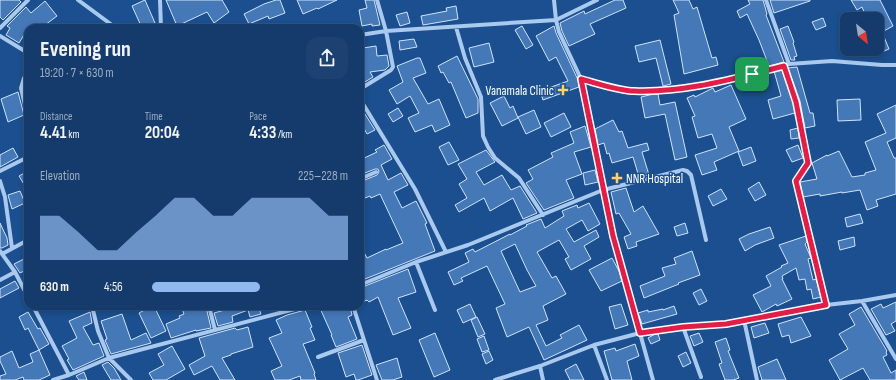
<!DOCTYPE html>
<html lang="en">
<head>
<meta charset="utf-8">
<style>
  :root { --surface:#143b6b; --page:#1d4271; --text:#f1f3f6; --muted:#9dadc1; --line:#33557e; --accent:#90b9f0 }
  body { margin:0; font-family:"Sofia Sans Condensed",sans-serif; background:var(--page); color:var(--text); height:100vh; display:flex; flex-direction:column; font-size:15px; white-space:nowrap }
  * { box-sizing:border-box; margin:0 }
  p { font-size:13px; color:var(--muted) }
  .icon { flex:none; width:22px; height:22px; fill:none; stroke:currentColor; stroke-width:2; stroke-linecap:round; stroke-linejoin:round }
  .map { position:relative; flex:1; overflow:hidden }
  .side { position:absolute; left:24px; top:24px; width:340px; height:286px; display:flex; flex-direction:column; background:var(--surface); border-radius:12px; box-shadow:0 2px 6px #0003,0 0 0 1px var(--line) }
  .side>* { flex:none }
  .needle { width:26px; rotate:150deg }
  .fabs { position:absolute; left:840px; top:12px; display:grid; gap:8px }
  .fabs a { display:grid; place-items:center; width:44px; height:44px; border-radius:8px; background:var(--surface); box-shadow:0 2px 6px #0003,0 0 0 1px var(--line); font-size:20px }
  .pin { position:absolute; display:grid; place-items:center; width:34px; height:34px; color:#fff; margin:-17px; border-radius:8px; box-shadow:0 2px 6px #0006 }
  .round { display:grid; place-items:center; flex:none; width:42px; height:42px; border-radius:12px; background:var(--page) }
  .headline { display:flex; align-items:center; justify-content:space-between; height:68px; padding:0 16px }
  h1 { font-size:22px; font-weight:700; line-height:30px }
  .stats { display:grid; grid-template-columns:repeat(3,1fr); gap:6px; height:68px; padding:4px 16px }
  .stats div { display:grid; align-content:center }
  .stats b { font-size:17px; font-weight:700 }
  .stats small { font-size:11px; font-weight:400 }
  .stats p { font-size:11px }
  .chart { height:112px; padding:8px 16px }
  .chart p { display:flex; justify-content:space-between }
  .chart svg { width:100%; height:72px; margin-top:4px; fill:var(--accent); opacity:.7 }
  ul { padding:0 16px; list-style:none; font-size:13px }
  li { display:grid; grid-template-columns:64px 48px 1fr; align-items:center; height:30px }
  li i { height:10px; border-radius:5px; background:var(--accent) }
  .map>svg:first-child { display:block }
</style>
</head>
<body>
<div class="map">
<svg width="896" height="380" viewBox="0 0 896 380">
  <rect width="100%" height="100%" fill="#1b4f8f"/>
  <path fill="#4478b7" stroke="#cfe3fa" fill-rule="evenodd" d="M0 0H19L21 2 3 20 0 17Z
    M145 0 155 23 142 28 132 6Z
    M166 0H222L229 12 214 23 207 12 177 26Z
    M276 0H280L285 13 269 19 268 16 249 24 244 14 264 4Z
    M297 0H337L318 9 317 8 303 14Z
    M365 0H374L380 25 372 26V24L362 26 359 10 367 8Z
    M615 0H623L626 8 590 24 595 34 569 46 562 31 560 23 584 11 585 14Z
    M673 0H689L693 9 697 7 712 58 716 57 718 65 684 74 674 15 679 13Z
    M748 0H763L767 14 766 15 784 62 769 66 759 40 747 14 740 18 737 11 750 4Z
    M770 0H810V1L774 13Z
    M851 0H880L893 26 882 32 889 49 877 54V19H867L862 7 857 10Z
    M45 1 57 16 41 28H28V37L25 33 19 43 6 35 10 28 7 26 26 7 31 13Z
    M456 6 458 19 423 25 421 16 447 11 446 8Z
    M407 12 410 23 400 26 396 15Z
    M823 18 826 26 816 30 812 22Z
    M522 26 533 45 526 49 515 30Z
    M554 26 556 33 578 80 579 87 543 100 540 91 568 81 556 57 549 61 536 36Z
    M788 26 794 42 793 43 797 56 794 57 795 60H791L780 29Z
    M414 39 417 47 400 50 399 41Z
    M660 40 671 84 663 86 656 58 639 62 635 46Z
    M489 43 494 62 474 67 469 48Z
    M376 46 377 56 387 55 389 66 385 70 370 72 373 77 360 85V56L364 54 363 48Z
    M457 56 478 99V113L466 118 451 82 449 83 443 72 441 73 438 66Z
    M417 58H420L426 73 413 78 428 104 439 99 450 125 435 132 432 125 415 132 408 118 419 113 410 96 397 104 389 90 403 82 397 66Z
    M797 67 810 113H813L815 126 805 128 800 101 788 68Z
    M782 70 794 103 795 113 773 119 768 100 781 96 774 71Z
    M731 85 746 119 729 127 739 151 714 162 717 170 702 175 695 155 717 148 712 134 698 138 692 117 695 116 687 98 694 95 695 97 713 88 715 92Z
    M18 92 24 115 8 122 1 99Z
    M654 94H658L660 105 675 102 687 157 675 160 665 114 645 118 641 97Z
    M504 96 510 108 513 106 518 118 502 126 490 103Z
    M860 99 861 120 838 121 837 100Z
    M896 105V138L887 142 894 158H896V194L876 200 878 206 867 210 860 190 842 193V192L820 196V194L803 197 800 182 817 179 812 163 827 155V156L839 151 852 177 865 175V173L876 170 865 142 886 133 877 114Z
    M360 106 375 130 367 134 360 121Z
    M398 108 403 116 393 122 388 114Z
    M534 110 541 127 526 134 518 117Z
    M564 113 571 127 551 137 544 123Z
    M613 120 619 132 622 131 628 148 647 143 649 150 642 152 649 175 639 177 633 157 612 163 609 153 607 154 604 143 598 145 595 129Z
    M585 126 591 147 574 152 582 174 566 180 574 198 544 210 526 183 533 179 528 170 553 157 551 153 574 143 570 132Z
    M798 128 799 138 791 139 790 130Z
    M449 142 459 160 448 165 439 147Z
    M384 145 392 159 381 165 388 180 401 173 408 185 394 192 402 208 416 201 427 223 425 224 435 251 360 281V245L367 258 386 249V250L403 243 380 194 371 198 370 196 360 200V182L377 175 379 172 378 169H375L360 175V160L377 152 375 150Z
    M798 145 803 158 792 162 786 150Z
    M751 147 756 161 743 166 738 152Z
    M13 148 18 157 0 167V155Z
    M486 150 495 162 476 172 484 185 502 175 511 190 520 186 537 213 523 219 513 198 490 211 484 198 459 212 455 205 467 198 459 184 467 179 458 164Z
    M595 170 598 182 585 185 583 173Z
    M28 171V191L19 176Z
    M759 182 766 195 755 201 748 189Z
    M626 188 634 212 643 206 659 234 636 242 637 246 628 249 624 237 631 234 619 213 616 214 611 192Z
    M721 189 727 199 713 206 708 196Z
    M20 191 25 203 12 209 8 195Z
    M589 203 600 224 588 231 582 220 566 229 574 242 596 230 599 237 584 246 591 259 571 270 565 259 569 257 559 240 537 252 552 278 556 276 566 294 543 306 548 320 536 325 546 346 562 338 560 335 579 325 587 340 544 360 529 327 507 337 496 308 505 304 487 266 461 278 463 281 454 285 448 272 469 262 465 253 473 249 475 252 510 234V235L527 226 526 225 541 219 545 228 564 216 562 211 577 205 578 208ZM515 244 527 270 536 286 520 292 501 251Z
    M860 214 863 223 847 227 845 218Z
    M0 223 7 238 8 245 2 248H0Z
    M685 223 688 233 677 236 674 227Z
    M770 227 774 238 755 245 745 251 739 239 749 234Z
    M806 236 807 242 805 244 811 258 808 259 813 280 816 279 821 297 813 299 811 289 807 290 805 279 799 280 796 268 782 276 783 279H782L792 299 777 306 776 304 762 312 753 295 771 286 766 276 782 267 781 266 788 263 779 245Z
    M854 237 855 246 840 250 838 241Z
    M692 251 700 275 678 283 679 284 644 298 640 286 665 276 662 268 676 264 674 258Z
    M28 257V269L20 273 14 264Z
    M612 258 619 271 622 281 601 291 589 270Z
    M408 269 416 292 398 298 411 328 393 335 378 297 369 302 367 300 360 303V288Z
    M15 281 19 288 0 298V289Z
    M701 289 707 301 699 305 693 293Z
    M896 302V321L891 324 895 331 886 335 871 309 881 304 883 308Z
    M470 304 476 317 463 323 457 310Z
    M621 304 628 325 615 329 609 307Z
    M152 306H154L166 331 151 338 139 313Z
    M181 306H201L202 309 206 307 211 328 196 331V330L171 338 166 324 180 318 179 316 184 314Z
    M231 306H258L261 314 250 317 248 310 232 316 233 322 218 326 214 313 232 308Z
    M319 306H350L352 315 348 317 357 339 336 347 331 335H332Z
    M674 306 677 314 642 324 638 313 648 310V312L663 309V310Z
    M861 307 887 351 886 352 887 355 883 357 891 373 896 370V380H870L863 368 840 380 829 360 848 349 839 334 855 325 849 314Z
    M305 310 312 327 310 328 315 340 303 344 315 373 314 374 316 380H301L300 376 289 380H275L271 371 282 366 269 338 282 333 276 320 287 315Z
    M28 312 38 329 40 328 49 344 39 350 28 328 25 330 19 317Z
    M90 312 92 323 83 327 93 345 99 343 104 356 73 370 67 360 69 359 62 346 77 338 69 321Z
    M122 314 131 340 146 333 151 343 111 354 105 340 107 339 101 321Z
    M477 317 485 334 478 337 471 320Z
    M801 317 811 336 791 343 789 335 782 337 778 324Z
    M765 323 769 333 754 338 751 327Z
    M248 327 253 347 231 354V355L222 358 235 380H220L212 366 194 375 189 365 205 356 199 338 235 328 237 330Z
    M435 333 450 370 434 377 419 340Z
    M699 333 703 342 694 346 690 336Z
    M655 334H658L660 340 651 344 648 338Z
    M484 336 489 350 482 352 477 339Z
    M726 338 730 350 728 351 739 378 733 380H725L719 364 722 363 715 342Z
    M635 344 639 356 627 361 632 380H612L604 351 615 348 616 351Z
    M362 345 372 375 358 380H356L354 374 346 377 338 353Z
    M172 346 185 369 166 380H153L149 373 164 365 158 354Z
    M39 350 50 375 39 380H24L23 377 15 380H0V376L6 374 0 361V357L12 351 19 368 33 362 30 354Z
    M489 351 493 360 486 364 482 354Z
    M686 352 691 363 683 367 678 356Z
    M397 358 402 377 393 380H382L376 365Z
    M777 359 786 380H762L758 367Z
    M108 362 114 368 121 380H111L102 365Z
    M576 364 584 380H570L565 370Z
    M84 372 87 380H79L76 376Z"/>
  <g fill="none" stroke-linecap="round" stroke-linejoin="round">
    <path stroke="#a9c9ee" stroke-width="4" d="M78 0 116 28
      M160 0 161 28
      M766 0 789 64
      M456 27 465 58 481 97 483 136 488 147 495 158 519 178 543 215
      M0 28 28 0
      M360 35 386 31 556 20 597 0
      M0 36 28 53
      M784 66 797 102 807 163 796 181 826 305
      M28 76 24 78 21 88 28 118
      M581 79 633 91H669L719 82 789 64 832 61 882 65H896
      M360 89 391 70 393 67 386 31 377 0
      M360 99 415 189 446 252
      M0 171 28 157
      M360 179 376 172
      M0 181 5 197 12 248
      M0 251 15 272 28 297
      M2 254 28 240
      M416 262 435 310
      M0 280 15 272
      M360 285 416 262 468 245 603 190 581 79 559 32 556 20 554 0
      M862 301 896 359
      M33 306 69 375
      M92 306 98 331 109 358 131 380
      M209 306 215 330
      M353 306 377 380
      M744 320 757 380
      M683 327 701 377
      M594 345 607 380
      M318 357 364 340
      M540 366 543 380
      M53 380 69 375 109 358 306 306
      M495 380 540 366 594 345 640 333 683 327 726 324 826 305 862 301 896 295
      M653 380 613 236 603 190 683 170 687 171 691 175 706 240"/>
  </g>
  <g fill="none" stroke-linecap="round" stroke-linejoin="round">
    <defs>
      <path id="route" d="M784 66 796 102 808 163 796 181 826 305 726 324 683 327 640 333 613 236 581 79C596 83 620 91 634 91 686 93 735 78 784 66Z"/>
    </defs>
    <use href="#route" stroke="#fff" stroke-width="8"/>
    <use href="#route" stroke="#e11d48" stroke-width="5"/>
  </g>
  <g fill="#ffd166" stroke="#1b4f8f" stroke-width="1.5">
    <path d="M561 84h4v4h4v4h-4v4h-4v-4h-4v-4h4z"/>
    <path d="M615 172h4v4h4v4h-4v4h-4v-4h-4v-4h4z"/>
  </g>
  <g text-anchor="middle" stroke-width="3" stroke-linejoin="round" paint-order="stroke">
    <g font-size="13" fill="#fff" stroke="#1b4f8f" text-anchor="end">
      <text x="554" y="95">Vanamala Clinic</text>
      <text x="626" y="183" text-anchor="start">NNR Hospital</text>
    </g>
  </g>
</svg>
<div class="fabs">
<a><svg class="needle" viewBox="-14 -14 28 28"><path d="M0-13l5 13h-10z" fill="#e53935"/><path d="M0 13l5-13h-10z" fill="#9dadc1"/></svg></a>
</div>
<div class="pin" style="left:752px;top:74px;background:#1e9e55"><svg class="icon" aria-label="arrive" viewBox="0 0 24 24"><path d="M6 21V4h12l-3 4 3 4H6"/></svg></div>
<section class="side">
<div class="headline"><div><h1>Evening run</h1><p>19:20 · 7 × 630 m</p></div><a class="round"><svg class="icon" aria-label="share" viewBox="0 0 24 24"><path d="M12 15V3M7 8l5-5 5 5M5 13v7h14v-7"/></svg></a></div>
<div class="stats">
<div><p>Distance</p><b>4.41<small> km</small></b></div>
<div><p>Time</p><b>20:04</b></div>
<div><p>Pace</p><b>4:33<small> /km</small></b></div>
</div>
<div class="chart"><p><span>Elevation</span>225–228 m</p>
<svg viewBox="0 0 160 44" preserveAspectRatio="none"><path d="M0 44V17L10 17L20 27L30 38L40 38L50 27L60 17L70 6L80 6L90 17L100 17L110 6L120 6L130 6L140 6L150 17L160 17V44z"/></svg>
</div>
<ul>
<li><b>630 m</b>4:56<i style="width:55%"></i></li>
</ul>
</section>
</div>
</body>
</html>
